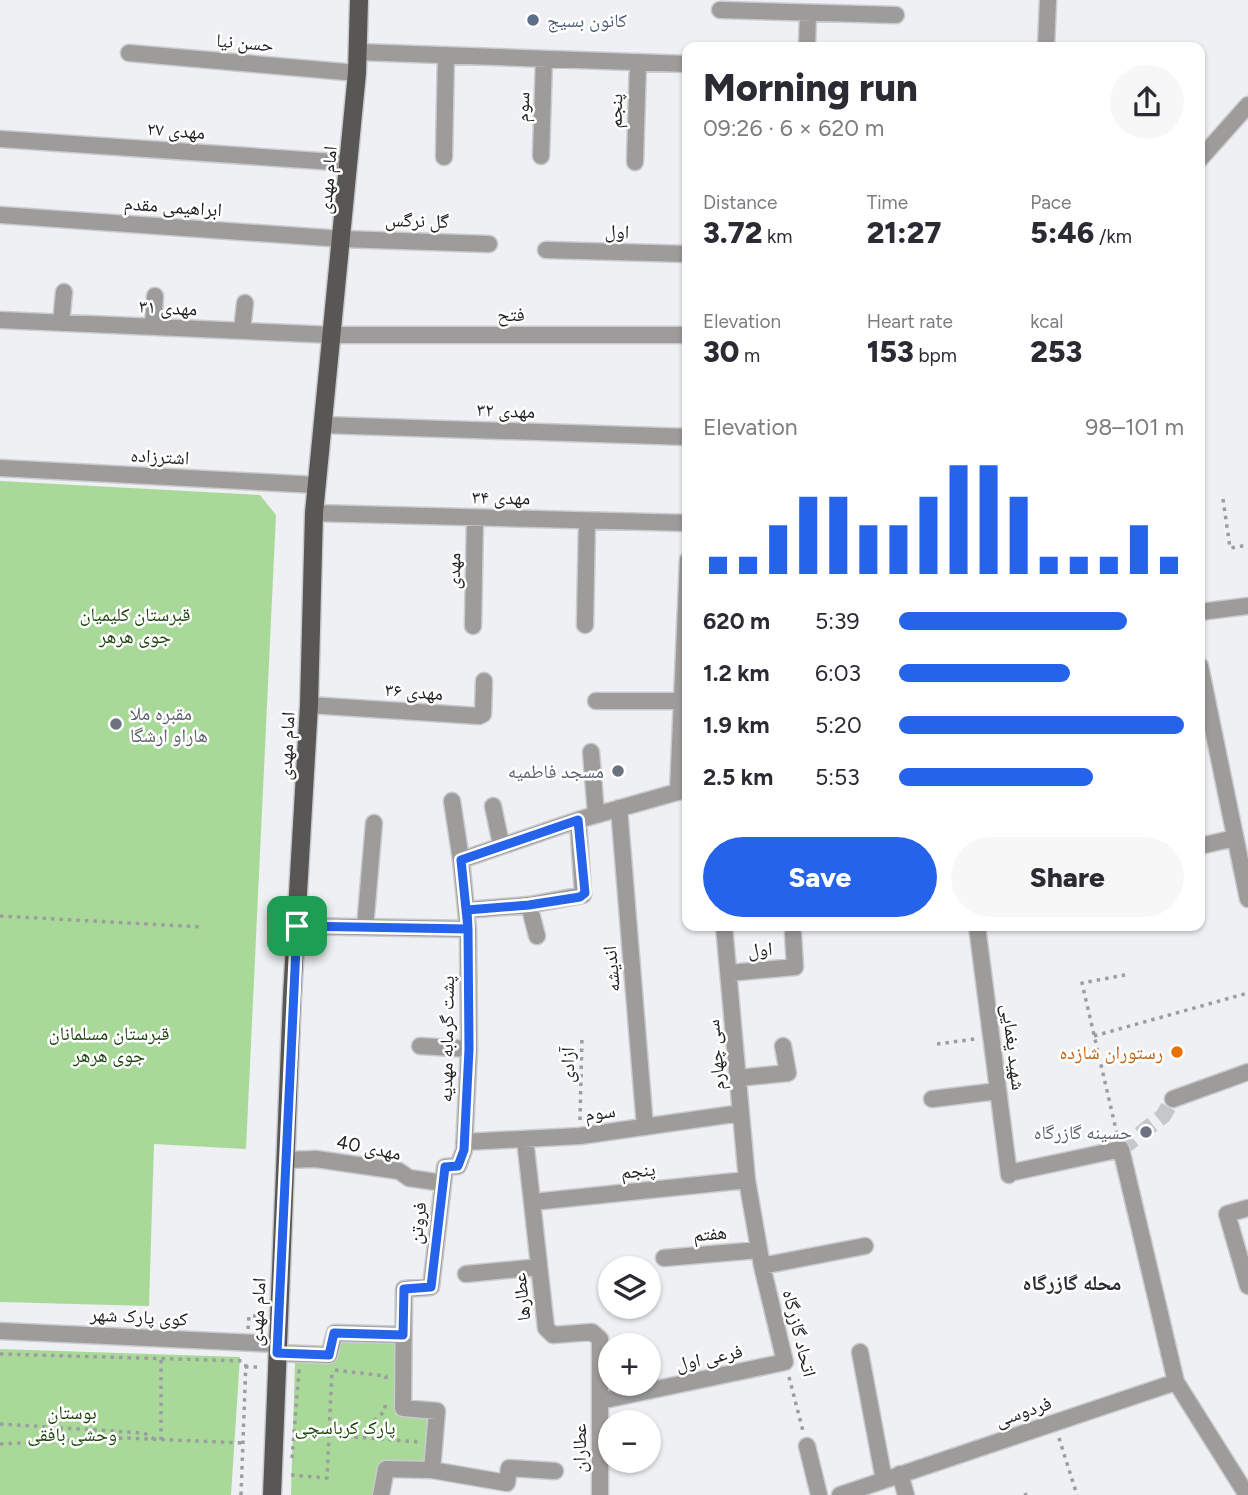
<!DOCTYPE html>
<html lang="en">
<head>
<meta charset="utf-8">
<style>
  :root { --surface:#fff; --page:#f7f7f7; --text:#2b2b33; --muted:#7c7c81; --accent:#2563eb }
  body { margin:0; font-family:Figtree,"Noto Naskh Arabic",sans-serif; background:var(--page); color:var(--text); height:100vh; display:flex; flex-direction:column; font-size:26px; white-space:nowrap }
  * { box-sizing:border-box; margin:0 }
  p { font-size:23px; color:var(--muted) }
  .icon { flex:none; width:38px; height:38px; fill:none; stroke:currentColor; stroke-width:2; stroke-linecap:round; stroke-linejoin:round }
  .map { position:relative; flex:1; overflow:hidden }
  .details { position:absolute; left:682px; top:42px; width:523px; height:889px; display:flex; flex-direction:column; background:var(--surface); border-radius:14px; box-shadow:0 2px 5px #0004 }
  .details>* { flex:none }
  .buttons { position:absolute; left:598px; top:1256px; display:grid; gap:14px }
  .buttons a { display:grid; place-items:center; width:63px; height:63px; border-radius:50%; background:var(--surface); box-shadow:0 2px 5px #0004; font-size:35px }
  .pin { position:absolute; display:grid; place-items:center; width:60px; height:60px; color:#fff; margin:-30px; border-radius:14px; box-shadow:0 4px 10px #0006 }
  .round { display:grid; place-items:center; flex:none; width:74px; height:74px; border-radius:37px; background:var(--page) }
  .summary { display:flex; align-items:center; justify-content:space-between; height:119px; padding:0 21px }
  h1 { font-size:38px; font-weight:800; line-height:52px }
  .stats { display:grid; grid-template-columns:repeat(3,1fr); gap:10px; height:119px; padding:7px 21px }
  .stats div { display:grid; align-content:center }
  .stats b { font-size:30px; font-weight:800 }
  .stats small { font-size:19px; font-weight:400 }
  .stats p { font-size:19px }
  .chart { height:196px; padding:14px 21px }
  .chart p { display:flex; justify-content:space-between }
  .chart svg { width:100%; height:126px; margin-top:7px; stroke:var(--accent); stroke-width:6 }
  .primary-button { display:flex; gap:14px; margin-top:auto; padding:14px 21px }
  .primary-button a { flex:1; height:80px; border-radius:42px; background:var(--accent); color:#fff; font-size:28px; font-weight:800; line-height:80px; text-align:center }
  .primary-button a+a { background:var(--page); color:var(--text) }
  ul { padding:0 21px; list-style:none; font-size:23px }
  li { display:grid; grid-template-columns:112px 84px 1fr; align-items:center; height:52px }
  li i { height:18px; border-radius:9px; background:var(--accent) }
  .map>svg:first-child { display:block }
</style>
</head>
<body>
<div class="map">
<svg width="1248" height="1495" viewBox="0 0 1248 1495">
  <rect width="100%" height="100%" fill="#eff0f3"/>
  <path fill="#a9d998" d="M0 481 260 495 276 515 246 1149 154 1144 149 1306 0 1302Z
    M338 1336 395 1341V1414H427L426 1464H383L375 1495H291L295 1362 332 1361Z
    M0 1349 240 1357 231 1495H0Z"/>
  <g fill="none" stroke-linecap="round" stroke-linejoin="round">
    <path stroke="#c6c7c9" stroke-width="16" stroke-dasharray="16 8" stroke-linecap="butt" d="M1121 1149 1163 1116 1173 1099"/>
    <defs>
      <path id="minor" d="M720 10 896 15
        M807 47 808 13
        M1046 47 1048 0
        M358 52 688 64
        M129 53 357 73
        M0 139 349 163
        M541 156 544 59
        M444 157 446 55
        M1200 159 1248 105
        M635 162 638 62
        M0 215 343 239 489 244
        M546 250 688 254
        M0 320 334 335H688
        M61 323 64 292
        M153 327 155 296
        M242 331 245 303
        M324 425 688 437
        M0 468 317 485
        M314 513 688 523
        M1200 612 1248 606
        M585 625 587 521
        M473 626 475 518
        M1200 666 1248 899
        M596 701H681
        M309 705 479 716 483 714 484 681
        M591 752 596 814
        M678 792 688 560
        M452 801 461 860
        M493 806 501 844
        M619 808 645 1127
        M1200 846 1235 838
        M529 905 537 936
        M467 910 529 905 583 895 578 820
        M297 926 468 929 461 860 578 820 688 789
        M977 926 1009 1175
        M365 927 374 823
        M729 973 795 967 793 934
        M420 1046 469 1049
        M738 1078 788 1073 783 1046
        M932 1099 998 1091
        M1173 1099 1248 1072
        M525 1139 546 1328 553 1335 592 1332 600 1339V1495
        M464 1142 580 1136 741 1113
        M285 1160 316 1159 399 1171 409 1178 443 1183
        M1009 1173 1121 1149 1176 1382 1247 1495
        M533 1202 747 1180
        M1248 1208 1227 1214 1248 1286
        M664 1258 759 1250
        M762 1266 865 1246
        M466 1274 539 1267
        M0 1331 277 1344
        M860 1352 884 1480
        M277 1353 329 1355 335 1333 403 1335
        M600 1401 785 1362 762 1266 747 1180 724 926
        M807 1446 819 1495
        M432 1470 507 1483 509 1468 555 1471
        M900 1474 906 1495
        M381 1495 386 1469 432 1470 437 1411 403 1408 404 1289 431 1287 445 1167 458 1166 464 1150 469 1049 468 929
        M840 1495 1176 1382"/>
      <path id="major" d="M272 1495 292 996 309 705 314 513 357 73 359 0"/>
    </defs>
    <use href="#minor" stroke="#cacbce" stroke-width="19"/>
    <use href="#major" stroke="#cacbce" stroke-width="21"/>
    <path stroke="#9c9d9f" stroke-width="3.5" stroke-dasharray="3.5 5" stroke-linecap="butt" d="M1223 499 1230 548 1248 545
      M0 916 203 927
      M1094 1036 1248 993
      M937 1044 975 1039
      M580 1120 582 1036
      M1117 1134 1082 983 1125 975
      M248 1329 249 1316H264
      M0 1354 246 1361
      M245 1367H261
      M335 1370 386 1376V1379
      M789 1377 803 1431
      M385 1405V1411L370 1424 369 1438 419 1442
      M0 1424 144 1433 154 1439
      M329 1435 369 1438
      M1059 1438 1077 1495
      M161 1440V1358
      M0 1444 126 1438 243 1443
      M292 1458 299 1371 296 1370
      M291 1475 327 1478 332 1370
      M1025 1493 1026 1495
      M241 1495 246 1361"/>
    <use href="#minor" stroke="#9d9c9b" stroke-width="16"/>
    <use href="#major" stroke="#595755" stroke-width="18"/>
  </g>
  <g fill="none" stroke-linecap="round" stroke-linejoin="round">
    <defs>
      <path id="route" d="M297 926 277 1353 329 1355 334 1333 403 1335 404 1289 431 1287 445 1167 458 1166 464 1150 469 1049 468 929 461 860 578 820 585 893 580 897 529 905 467 910 468 929 297 926"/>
    </defs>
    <use href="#route" stroke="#fff" stroke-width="14"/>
    <use href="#route" stroke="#2563eb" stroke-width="9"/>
  </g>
  <circle fill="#5c6f8a" stroke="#fff" stroke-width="2.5" cx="533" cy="20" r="7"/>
  <g fill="#6b7280" stroke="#fff" stroke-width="2.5">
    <circle cx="116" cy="724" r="7"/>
    <circle cx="618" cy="771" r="7"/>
    <circle cx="1146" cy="1132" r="7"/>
  </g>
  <circle fill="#e8710a" stroke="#fff" stroke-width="2.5" cx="1177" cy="1052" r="7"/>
  <g text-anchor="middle" stroke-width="5" stroke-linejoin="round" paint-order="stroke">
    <g font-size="19" fill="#4e5e75" stroke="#fff" text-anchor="start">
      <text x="547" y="27">کانون بسیج</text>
    </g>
    <g font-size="19" fill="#212223" stroke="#fff">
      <text transform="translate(245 42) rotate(5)" y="7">حسن نیا</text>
      <text transform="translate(522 107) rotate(-88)" y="7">سوم</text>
      <text transform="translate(615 111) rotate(-89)" y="7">پنجم</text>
      <text transform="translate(176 130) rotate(4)" y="7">مهدی ۲۷</text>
      <text transform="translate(327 180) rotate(-85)" y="7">امام مهدی</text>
      <text transform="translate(173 206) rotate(4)" y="7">ابراهیمی مقدم</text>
      <text transform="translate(417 220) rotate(2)" y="7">گل نرگس</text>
      <text transform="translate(617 231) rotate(2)" y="7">اول</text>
      <text transform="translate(168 307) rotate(3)" y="7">مهدی ۳۱</text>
      <text x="511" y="321">فتح</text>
      <text transform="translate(506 410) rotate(2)" y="7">مهدی ۳۲</text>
      <text transform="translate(160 456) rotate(3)" y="7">اشترزاده</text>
      <text transform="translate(501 497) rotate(1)" y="7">مهدی ۳۴</text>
      <text transform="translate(453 571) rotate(-89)" y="7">مهدی</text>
      <text transform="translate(414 691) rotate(4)" y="7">مهدی ۳۶</text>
      <text transform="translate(286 746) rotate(-87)" y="7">امام مهدی</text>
      <text transform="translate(760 949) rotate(-5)" y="7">اول</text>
      <text transform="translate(611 969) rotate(-95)" y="7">اندیشه</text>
      <text transform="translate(446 1039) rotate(-89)" y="7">پشت گرمابه مهدیه</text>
      <text transform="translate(1014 1047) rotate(83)" y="7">شهید یغمایی</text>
      <text transform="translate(715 1055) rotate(-95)" y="7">سی چهارم</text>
      <text transform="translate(567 1065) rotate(-89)" y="7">آزادی</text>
      <text transform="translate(600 1112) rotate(-8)" y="7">سوم</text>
      <text transform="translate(369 1147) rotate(11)" y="7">مهدی 40</text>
      <text transform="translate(638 1170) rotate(-6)" y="7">پنجم</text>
      <text transform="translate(417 1223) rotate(-83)" y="7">فروتن</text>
      <text transform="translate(710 1233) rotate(-5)" y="7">هفتم</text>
      <text transform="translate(521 1297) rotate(-96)" y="7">عطارها</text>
      <text transform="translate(257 1312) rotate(-87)" y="7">امام مهدی</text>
      <text transform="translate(139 1316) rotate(3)" y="7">کوی پارک شهر</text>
      <text transform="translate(800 1333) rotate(76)" y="7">اتحاد گازرگاه</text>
      <text transform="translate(709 1357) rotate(-12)" y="7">فرعی اول</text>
      <text transform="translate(1023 1411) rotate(-19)" y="7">فردوسی</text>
      <text transform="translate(579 1448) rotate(-90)" y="7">عطاران</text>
    </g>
    <g font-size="19" fill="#1d440c" stroke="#fff">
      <text x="135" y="621">قبرستان کلیمیان<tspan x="135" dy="22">جوی هرهر</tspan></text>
      <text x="109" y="1040">قبرستان مسلمانان<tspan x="109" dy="22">جوی هرهر</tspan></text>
      <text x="72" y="1419">بوستان<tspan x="72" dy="22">وحشی بافقی</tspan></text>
      <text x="345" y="1434">پارک کرباسچی</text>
    </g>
    <g font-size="19" fill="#5b616d" stroke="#fff" text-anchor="end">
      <text x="130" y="720" text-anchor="start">مقبره ملا<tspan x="130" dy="22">هاراو ارشگا</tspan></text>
      <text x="604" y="778">مسجد فاطمیه</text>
      <text x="1132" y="1139">حسینه گازرگاه</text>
    </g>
    <g font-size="19" fill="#c56008" stroke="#fff" text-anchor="end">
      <text x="1163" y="1059">رستوران شازده</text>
    </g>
    <g font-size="21" font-weight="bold" fill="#292a2d" stroke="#fff">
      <text x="1072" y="1290">محله گازرگاه</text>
    </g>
  </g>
</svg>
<div class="buttons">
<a><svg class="icon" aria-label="layers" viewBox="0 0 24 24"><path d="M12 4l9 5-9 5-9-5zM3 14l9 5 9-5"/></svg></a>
<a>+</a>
<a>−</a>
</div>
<div class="pin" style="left:297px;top:926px;background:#1e9e55"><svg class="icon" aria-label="arrive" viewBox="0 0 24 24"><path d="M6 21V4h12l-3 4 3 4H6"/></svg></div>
<section class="details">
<div class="summary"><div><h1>Morning run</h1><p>09:26 · 6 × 620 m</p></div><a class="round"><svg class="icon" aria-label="share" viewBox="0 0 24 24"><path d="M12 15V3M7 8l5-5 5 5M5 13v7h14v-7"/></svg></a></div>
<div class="stats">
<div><p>Distance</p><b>3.72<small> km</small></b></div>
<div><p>Time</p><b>21:27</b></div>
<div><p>Pace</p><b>5:46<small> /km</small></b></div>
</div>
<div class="stats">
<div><p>Elevation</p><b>30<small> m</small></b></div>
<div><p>Heart rate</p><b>153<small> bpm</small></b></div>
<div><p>kcal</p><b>253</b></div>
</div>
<div class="chart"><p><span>Elevation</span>98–101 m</p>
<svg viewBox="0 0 160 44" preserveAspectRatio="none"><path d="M5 44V38M15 44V38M25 44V27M35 44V17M45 44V17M55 44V27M65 44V27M75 44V17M85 44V6M95 44V6M105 44V17M115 44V38M125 44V38M135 44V38M145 44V27M155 44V38"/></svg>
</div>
<ul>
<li><b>620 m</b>5:39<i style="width:80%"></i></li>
<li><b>1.2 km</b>6:03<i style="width:60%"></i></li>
<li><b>1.9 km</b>5:20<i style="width:100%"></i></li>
<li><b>2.5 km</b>5:53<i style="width:68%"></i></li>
</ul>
<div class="primary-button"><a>Save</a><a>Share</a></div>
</section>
</div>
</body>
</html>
